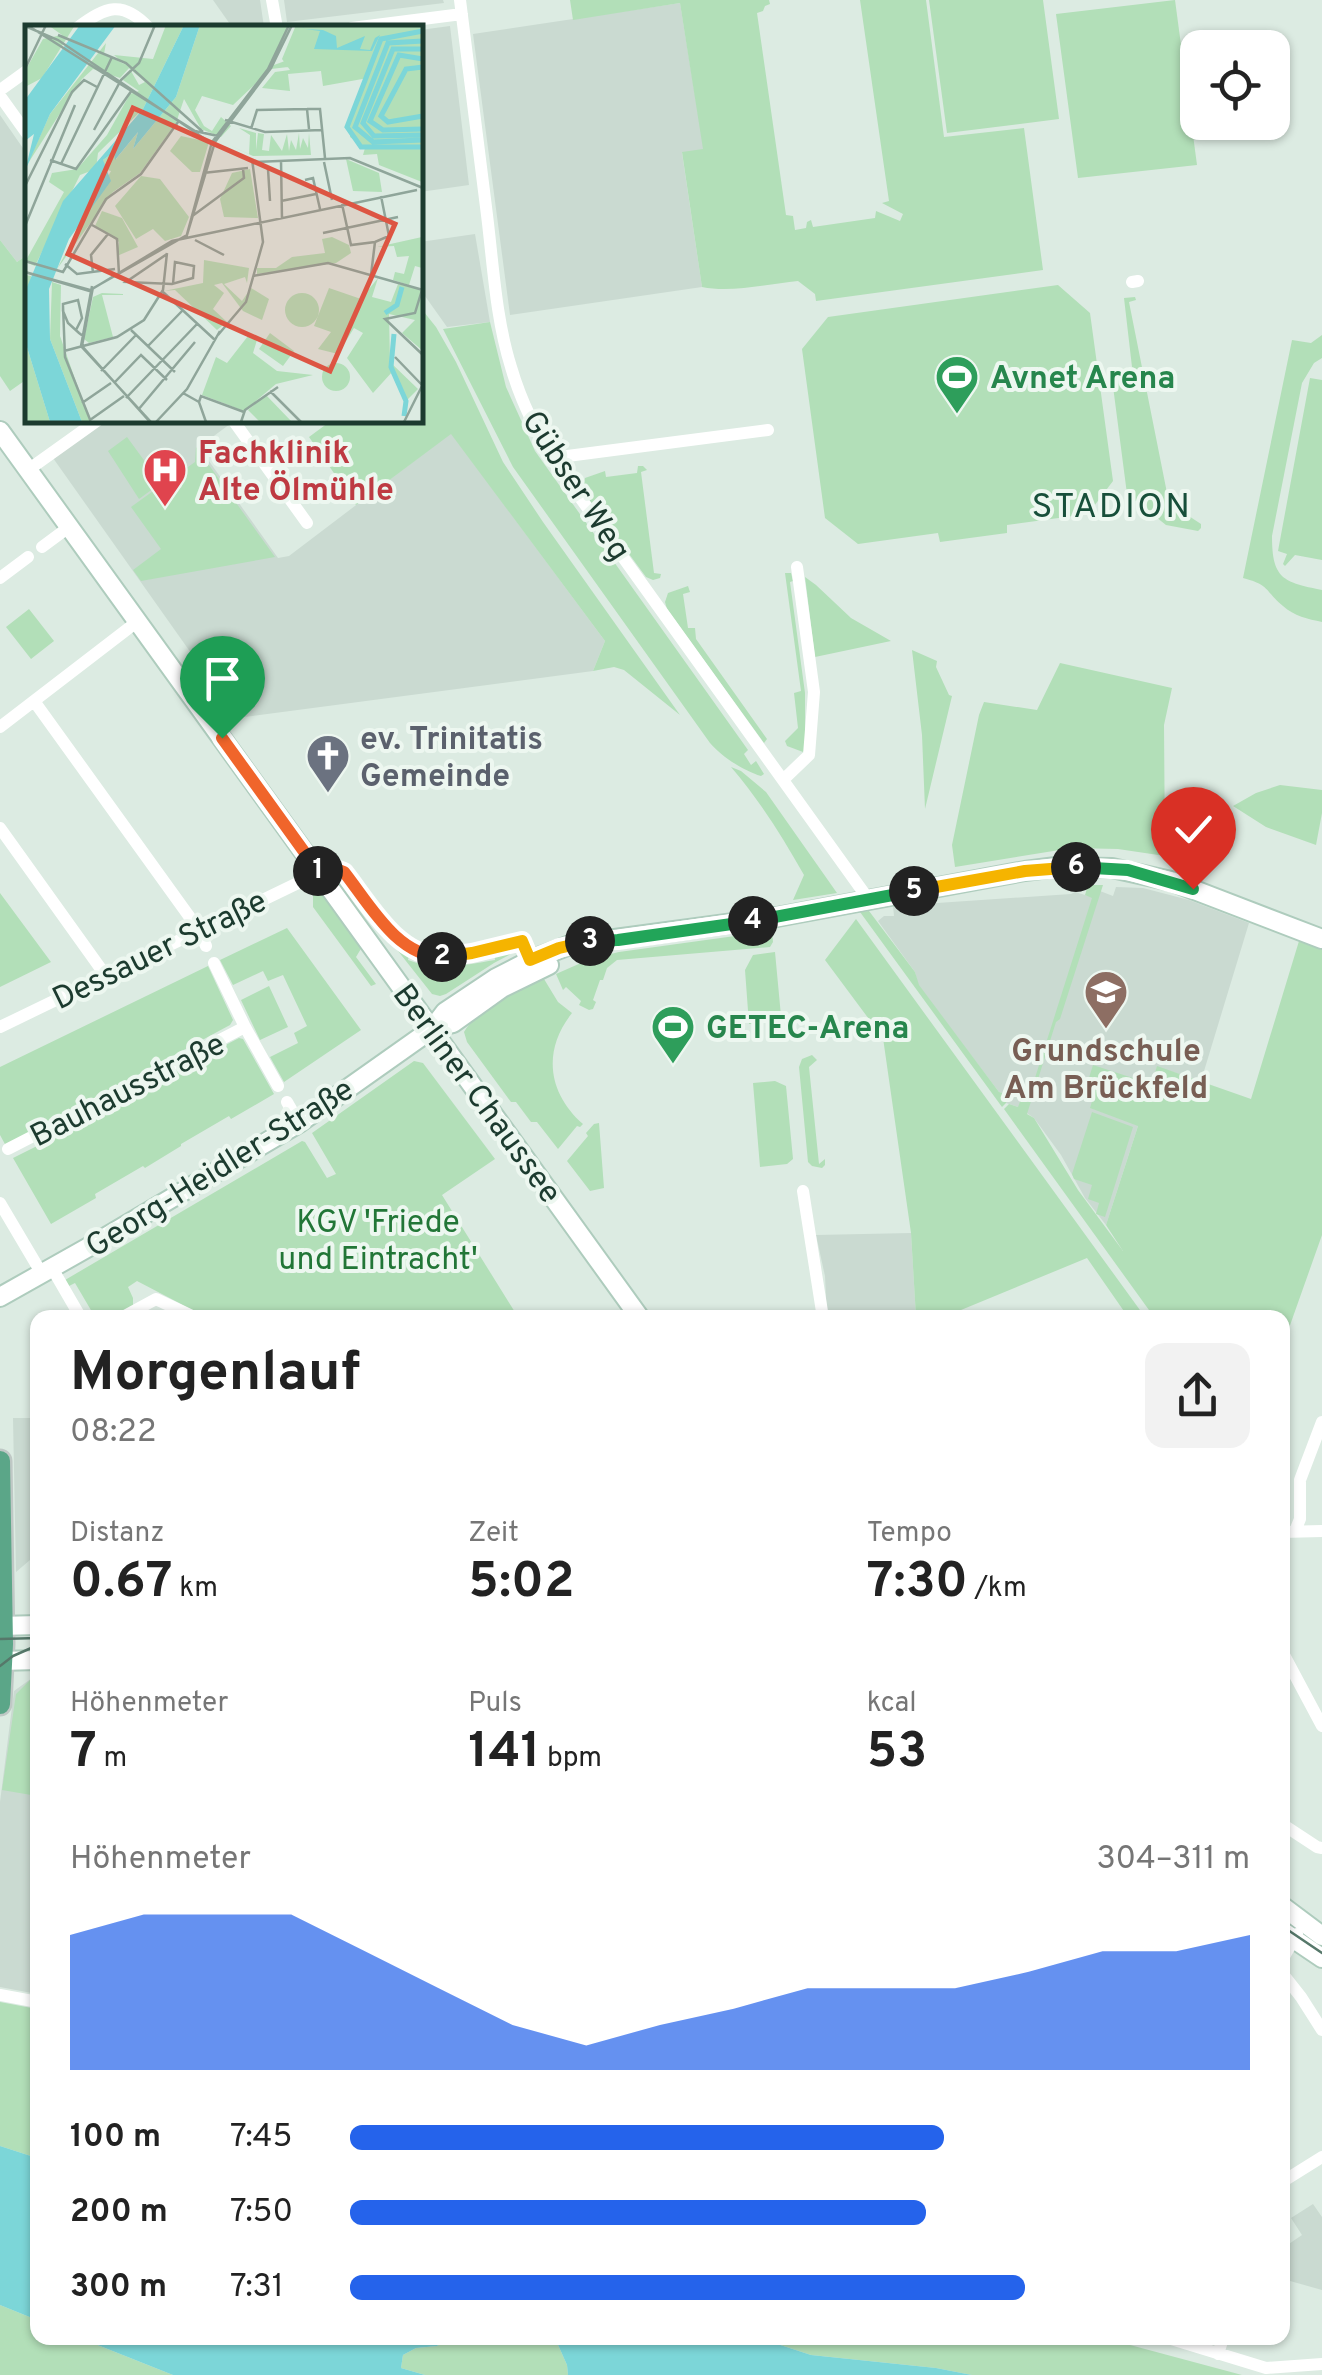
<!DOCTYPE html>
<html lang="de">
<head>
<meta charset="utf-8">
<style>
  :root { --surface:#fff; --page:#f2f2f2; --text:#222; --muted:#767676; --accent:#2563eb }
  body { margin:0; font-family:Overpass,sans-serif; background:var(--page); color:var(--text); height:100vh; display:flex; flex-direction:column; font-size:38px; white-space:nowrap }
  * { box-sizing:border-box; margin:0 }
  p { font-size:32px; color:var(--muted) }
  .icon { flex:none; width:55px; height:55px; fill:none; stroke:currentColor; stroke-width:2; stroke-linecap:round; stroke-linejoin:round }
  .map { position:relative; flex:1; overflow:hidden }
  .sheet { position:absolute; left:30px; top:1310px; width:1260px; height:1035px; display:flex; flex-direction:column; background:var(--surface); border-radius:20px; box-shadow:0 2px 8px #0004 }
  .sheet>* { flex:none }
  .buttons { position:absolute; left:1180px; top:30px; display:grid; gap:20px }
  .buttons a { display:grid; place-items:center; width:110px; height:110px; border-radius:20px; background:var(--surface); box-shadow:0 2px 8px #0004; font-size:50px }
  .pin { position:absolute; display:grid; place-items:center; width:85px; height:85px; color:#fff; margin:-102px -42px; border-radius:50% 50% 50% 0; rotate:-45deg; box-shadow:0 0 10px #0007 }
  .pin .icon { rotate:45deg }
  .km { position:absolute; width:50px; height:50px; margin:-25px; border-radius:50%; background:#222; color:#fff; font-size:28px; line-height:50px; text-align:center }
  .round { display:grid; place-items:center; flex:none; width:105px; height:105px; border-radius:20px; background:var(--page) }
  .summary { display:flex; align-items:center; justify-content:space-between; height:170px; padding:0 40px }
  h1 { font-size:55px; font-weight:700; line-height:75px }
  .stats { display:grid; grid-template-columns:repeat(3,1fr); gap:15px; height:170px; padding:10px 40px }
  .stats div { display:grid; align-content:center }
  .stats b { font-size:50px; font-weight:700 }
  .stats small { font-size:28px; font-weight:400 }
  .stats p { font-size:28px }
  .chart { height:280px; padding:20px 40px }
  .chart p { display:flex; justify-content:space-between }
  .chart svg { width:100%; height:180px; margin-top:10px; fill:var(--accent); opacity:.7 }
  ul { padding:0 40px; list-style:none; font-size:32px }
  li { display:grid; grid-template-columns:160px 120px 1fr; align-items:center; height:75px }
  li i { height:25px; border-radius:12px; background:var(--accent) }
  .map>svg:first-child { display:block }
</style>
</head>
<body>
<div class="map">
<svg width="1322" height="2375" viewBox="0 0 1322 2375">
  <rect width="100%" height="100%" fill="#dcebe2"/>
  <path fill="#cadad1" d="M213 0H260L264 27H232Z
    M284 0H443L444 3 287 22Z
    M680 3 704 150 682 153 702 287 510 315 473 34Z
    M450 26 469 185 420 192V30Z
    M0 115 27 154V255L17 262 0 240Z
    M475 234 490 322 447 327 420 289V242Z
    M107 420H228L230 424 199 447 278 558 289 556 451 433 605 641 593 671 237 718 53 458Z
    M1116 887 1143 888 1189 900 1249 923 1201 1081 1157 1067 1106 1225 1085 1198 1061 1155 1034 1118 1018 1107 1006 1103 1008 1095 999 1092 918 985 915 972 878 921 884 916H894L893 906 1071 894 1075 892 1092 897 1100 891 1113 896Z
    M911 1233 916 1317H827L825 1276 816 1235Z
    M13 1418H38L37 1554 16 1572Z
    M37 1677V1994L0 1987V1802L14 1691 32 1678Z
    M1313 2204 1322 2217V2290L1283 2279V2248L1302 2235 1291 2218Z"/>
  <path fill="#b2dfb8" d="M570 0H769L770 4 765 6 763 11 757 13 786 215 793 216 795 230 806 228 807 222 811 220 813 227 875 218 876 211 900 221 903 214 882 203 889 201 860 0H926L944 137 1024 128 1043 270 816 301 815 294 798 281C768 284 731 293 702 287L682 152 703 149 680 3 573 20Z
    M929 0H1043L1059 119 947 133Z
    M1175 0 1197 165 1078 178 1056 14Z
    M0 240 17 262 27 255V379L10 391 0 376Z
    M1058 285 1090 313 1113 481 1088 514 1007 525V533L940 542 938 533 858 544 825 518 802 349 828 317Z
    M1135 297 1136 300 1129 302 1169 503 1201 524V528L1198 531 1166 525 1127 494 1111 371 1132 367 1124 298Z
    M420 307 436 327 456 362 503 462 543 522 680 715 624 670 614 667 593 671 605 641 451 434 356 505 309 437 332 420H420Z
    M490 322 506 387 535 451 748 750 744 754 751 765 756 761 764 774 761 776C744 771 722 757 710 743L513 467 443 329Z
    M1322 335V358L1314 363 1302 383 1272 536C1272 579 1283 582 1322 590V622C1308 619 1294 616 1283 606 1264 590 1270 585 1243 578L1292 340 1311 343Z
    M1310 378 1322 380V560L1295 555 1285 566 1283 564 1287 554 1278 551Z
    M127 437 157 478 180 461 184 466 139 499 108 451Z
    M196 447 275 557 141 581 133 570 161 549 131 507 167 481 175 492 182 487 175 476 195 462Z
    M638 466H643L647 470 641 472 654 573 661 574 660 578 653 580 646 577 582 490 585 478 605 471 606 477 637 473Z
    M785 573H791L793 581 790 582 805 693V745L809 746 803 752 787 746 785 741 798 728 794 693 801 691Z
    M805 577 816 585 851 618 891 641 815 657Z
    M688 586 690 592 683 594 688 628H695L696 639 767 739 764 743 667 609 665 602 668 593Z
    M29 609 54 641 31 659 6 627Z
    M912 650 937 661 936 667 949 695 952 696 925 809 922 735Z
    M1060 663 1172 688 1164 725 1165 856 1118 849 1072 848 955 867 952 845 979 715 984 702 1037 710Z
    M731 767 741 771 766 792 837 893 793 900 804 875C782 836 760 801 731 767Z
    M1280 785 1322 790V813L1316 845 1266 827 1233 806 1256 793Z
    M1088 885H1103L1060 1019 1056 1022 1027 1114 1034 1118 1078 1190 1123 1251 1106 1225 1138 1126 1090 1108 1097 1085 1088 1081 1093 1065 1142 1081 1138 1097 1146 1100 1157 1066 1251 1099 1299 941 1322 950V1235L1283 1345 1282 1318 1154 1317 1004 1109 1009 1104 1018 1107 1021 1099 1028 1100 1092 898 1085 895Z
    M319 890 362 947 356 957 376 984 371 986 313 907V895Z
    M0 893 51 962 0 987Z
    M869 911 915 972 919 985 999 1092 1009 1095 1006 1103 1002 1107 860 912Z
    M856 919 1145 1317H1128L1087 1258 961 1310 937 1317H916L911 1233 883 1038 825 960Z
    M287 928 361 1030 284 1082 270 1057 298 1043 294 1033 307 1026 283 975 268 981 263 971 233 985 220 960Z
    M772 931 773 942 770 947 617 960 607 968 603 980H600L593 1000 596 1002 593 1009 589 1010 579 1005 581 1001 566 987 563 990 556 974 590 959 619 952Z
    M390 935 410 951 408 960C437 971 466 965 495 960L494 951 515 946 520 949 494 963 446 994 440 996 432 994 387 937Z
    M775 952 781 1016 772 1022 749 1024 745 970 753 955Z
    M208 966 233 1020 230 1025 6 1146 0 1135V1067Z
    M544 979 558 1002 572 1013C542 1051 548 1093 583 1124L580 1127 577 1126 558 1149 537 1122H531L516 1102H511L467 1042 464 1032C477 1009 519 990 544 979Z
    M269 986 288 1027 260 1040 241 1000Z
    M239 1038 243 1039 274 1094 231 1119 229 1116 181 1144V1146L145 1168 143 1166 95 1194 96 1198 51 1224 13 1158 37 1146 40 1149 53 1140 51 1136Z
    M812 1055 817 1060 809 1067 819 1164 825 1159V1165L822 1168 812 1166 808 1162 799 1067 802 1059Z
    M414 1061 423 1063 495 1159 442 1195 518 1317H206L137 1281 128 1287 133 1298V1309L118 1317H95L75 1283 67 1287 65 1280 302 1141 305 1142 327 1178 336 1174 312 1133Z
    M775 1081 786 1086 793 1159 787 1164 760 1167 753 1083Z
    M1092 1112 1133 1127 1105 1217 1096 1214 1099 1203 1088 1199 1092 1185 1074 1179 1072 1174Z
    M599 1123 604 1188 590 1191 567 1161 588 1136 586 1133 594 1124Z
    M37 1679H38L37 1796 2 1790 16 1694 30 1680Z
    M0 2002 37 2009V2158L0 2146Z
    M0 2305 37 2320 38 2338H80L173 2375H0Z
    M449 2338H555L567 2365 568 2375H425L401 2368 403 2355 416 2348 437 2346Z
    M759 2338H1104L1242 2375H972L936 2368 811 2355Z"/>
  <path fill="#7cd6d8" d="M0 2146 37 2158V2320L0 2305Z
    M80 2338H449L437 2346 416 2348 403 2355 401 2368 425 2375H173Z
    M555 2338H759L811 2355 936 2368 972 2375H568L567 2365Z"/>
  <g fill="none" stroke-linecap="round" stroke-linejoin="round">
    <defs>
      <path id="secondary" d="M0 431 640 1318
        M432 1028 453 1023 502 988 549 965
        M0 1297 94 1244 299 1123 432 1029 445 1012 496 978 531 960 570 945 777 917 1025 871 1056 867 1112 868 1171 881 1322 939
        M0 1626 38 1625
        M0 1661 38 1660
        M1282 1906 1322 1936
        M1282 1931 1322 1958"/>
      <path id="primary" d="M0 1461 3 1644 0 1704"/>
    </defs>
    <use href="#secondary" stroke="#aeccbd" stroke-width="22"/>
    <use href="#primary" stroke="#bfc8c5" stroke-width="25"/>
    <path stroke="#fff" stroke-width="12" d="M272 0 277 28
      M460 0C469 69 477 138 486 207 493 260 495 316 511 367 522 405 539 438 561 471L869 900
      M77 28C106 6 123 0 149 28
      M352 28 462 14
      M0 90 28 70
      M0 96 28 135
      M1132 282 1138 281
      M233 420 307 523
      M552 458 768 430
      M28 470 98 420
      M42 547 69 527
      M0 578 28 557
      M34 701 199 930 206 946
      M0 727 138 621
      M783 780 809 755 814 692 797 567
      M0 828 106 976
      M214 963 245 1027 278 1086
      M0 1027 331 867 344 872C372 908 399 962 451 957 475 954 498 946 521 941L533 964
      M287 1102 299 1123
      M8 1149 245 1027
      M803 1191 823 1318
      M0 1203 42 1274
      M52 1268 81 1318
      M121 1318 156 1299 196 1318
      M1295 1531 1300 1519V1480L1322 1422
      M1282 1532 1322 1531
      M1282 1651 1322 1726
      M1282 1824 1317 1847 1322 1848
      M1282 1960 1297 1934
      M1282 1973 1301 1997 1322 2030
      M0 1995 38 2002
      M1282 2182 1322 2157
      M1168 2338 1266 2368 1322 2364
      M1218 2354 1223 2338"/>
    <use href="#secondary" stroke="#fff" stroke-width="18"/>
    <use href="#primary" stroke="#5ba688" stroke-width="20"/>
    <path stroke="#56786a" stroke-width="2.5" d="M0 1639 38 1638
      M0 1666 13 1656 38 1645
      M1282 1926 1322 1953"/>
  </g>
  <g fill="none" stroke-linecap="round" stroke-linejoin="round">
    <defs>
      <path id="split-1" d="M222 738 318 871"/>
      <path id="split-2" d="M318 871 331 867 344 872C370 905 397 956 442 957"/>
      <path id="split-3" d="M442 957 472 953 522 941 530 960 559 948 590 941"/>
      <path id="split-4" d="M590 941 618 940 753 921"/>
      <path id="split-5" d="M753 921 914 891"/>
      <path id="split-6" d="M914 891 1025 871 1076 867"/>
      <path id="split-7" d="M1076 867 1128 870 1193 889"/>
    </defs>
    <use href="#split-1" stroke="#fff" stroke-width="20"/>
    <use href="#split-2" stroke="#fff" stroke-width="20"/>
    <use href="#split-3" stroke="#fff" stroke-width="20"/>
    <use href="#split-4" stroke="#fff" stroke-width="20"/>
    <use href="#split-5" stroke="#fff" stroke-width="20"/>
    <use href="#split-6" stroke="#fff" stroke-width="20"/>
    <use href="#split-7" stroke="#fff" stroke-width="20"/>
    <use href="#split-1" stroke="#f0652b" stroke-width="12"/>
    <use href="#split-2" stroke="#f0652b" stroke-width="12"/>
    <use href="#split-3" stroke="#f5b400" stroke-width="12"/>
    <use href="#split-4" stroke="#22a559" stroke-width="12"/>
    <use href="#split-5" stroke="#22a559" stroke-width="12"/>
    <use href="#split-6" stroke="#f5b400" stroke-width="12"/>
    <use href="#split-7" stroke="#22a559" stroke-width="12"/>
  </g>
  <defs>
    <symbol id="stadium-pin" viewBox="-11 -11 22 30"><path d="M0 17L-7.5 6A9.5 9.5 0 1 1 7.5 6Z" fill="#2e9e5b" stroke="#edf7f0"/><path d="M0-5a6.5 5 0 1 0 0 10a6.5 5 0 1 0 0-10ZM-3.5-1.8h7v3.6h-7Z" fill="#fff"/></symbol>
    <symbol id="hospital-pin" viewBox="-11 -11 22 30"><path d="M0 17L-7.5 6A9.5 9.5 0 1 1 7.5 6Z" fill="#e0444e" stroke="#edf7f0"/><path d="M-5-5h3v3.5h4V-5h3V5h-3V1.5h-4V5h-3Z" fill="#fff"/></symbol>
    <symbol id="church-pin" viewBox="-11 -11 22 30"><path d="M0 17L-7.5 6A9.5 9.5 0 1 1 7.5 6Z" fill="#6b7280" stroke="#edf7f0"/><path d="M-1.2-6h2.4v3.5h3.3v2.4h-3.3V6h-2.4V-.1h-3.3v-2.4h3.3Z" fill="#fff"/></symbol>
    <symbol id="school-pin" viewBox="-11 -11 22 30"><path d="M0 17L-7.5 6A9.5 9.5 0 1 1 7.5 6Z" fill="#8d6e63" stroke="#edf7f0"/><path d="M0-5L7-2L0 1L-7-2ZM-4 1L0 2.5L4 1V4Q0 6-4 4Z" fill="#fff"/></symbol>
  </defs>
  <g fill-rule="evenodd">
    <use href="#stadium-pin" x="932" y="352" width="50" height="68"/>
    <use href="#hospital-pin" x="140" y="445" width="50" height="68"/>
    <use href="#church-pin" x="303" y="731" width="50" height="68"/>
    <use href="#school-pin" x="1081" y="967" width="50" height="68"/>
    <use href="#stadium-pin" x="648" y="1002" width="50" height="68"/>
  </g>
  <g text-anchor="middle" stroke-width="8" stroke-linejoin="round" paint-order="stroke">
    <g font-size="32" font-weight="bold" fill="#27864d" stroke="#edf7f0" text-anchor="start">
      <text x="990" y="388">Avnet Arena</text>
      <text x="706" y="1038">GETEC-Arena</text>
    </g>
    <g font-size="32" font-weight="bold" fill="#be3a42" stroke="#edf7f0" text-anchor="start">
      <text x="198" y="463">Fachklinik<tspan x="198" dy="37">Alte Ölmühle</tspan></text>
    </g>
    <g font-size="32" fill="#1c3b2f" stroke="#edf7f0">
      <text transform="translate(577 485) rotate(57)" y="11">Gübser Weg</text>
      <text transform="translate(159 949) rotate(-26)" y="11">Dessauer Straße</text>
      <text transform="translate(127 1089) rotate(-27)" y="11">Bauhausstraße</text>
      <text transform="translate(478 1093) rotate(54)" y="11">Berliner Chaussee</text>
      <text transform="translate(219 1167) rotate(-32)" y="11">Georg-Heidler-Straße</text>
    </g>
    <g font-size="32" font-weight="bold" fill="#5b616d" stroke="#edf7f0" text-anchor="start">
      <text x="360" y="749">ev. Trinitatis<tspan x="360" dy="37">Gemeinde</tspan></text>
    </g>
    <g font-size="32" font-weight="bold" fill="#785e54" stroke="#edf7f0">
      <text x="1106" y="1061">Grundschule<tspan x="1106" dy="37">Am Brückfeld</tspan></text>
    </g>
    <g font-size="32" fill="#227637" stroke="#edf7f0">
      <text x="378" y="1232">KGV 'Friede<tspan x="378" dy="37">und Eintracht'</tspan></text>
    </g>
    <g font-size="35" letter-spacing="2.5" fill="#174f3a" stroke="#edf7f0">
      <text x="1112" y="517">STADION</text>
    </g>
  </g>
  <g transform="translate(25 25)">
    <rect width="398" height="398" fill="#dcebe2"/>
    <path d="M23 0H50L17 53 0 62V46L18 14 37 10ZM141 0H159L118 84 73 128 71 144 55 150 10 241 0 237 39 167 24 157 27 148 52 144 82 110 105 69 114 66 98 55 101 50 106 46 114 60 120 57 89 30 128 34ZM175 0H263L249 40 260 36 263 42 246 44 208 80 177 71 170 85 179 101 187 106 196 92 206 101 196 112 176 104 159 74 151 98 115 148 88 167 32 244 86 146 78 144V135L89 127 91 134 113 107 108 124 151 72ZM271 0H397V157L354 140 352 129 338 130 340 123 325 112V88L343 53 298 61 296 46 263 49 265 66 237 63 250 47 265 45 257 34ZM81 18 79 29 105 42 95 53 68 44 57 54 2 140 25 89ZM214 103 231 108V125L233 108 239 109 237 125 244 126 246 110 257 126 262 109 264 126 266 115 271 125 274 108 275 124 278 113 283 123 284 108 286 130 228 131 204 120 224 129 225 110ZM156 111 184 117 175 147H167L145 126ZM321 134 354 148 357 167 328 166ZM225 144 233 193 199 192 195 174 207 148ZM116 151 135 154 164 192 156 211 140 216 128 204 111 214 90 181ZM77 186 97 193 113 222 92 231 94 217 70 201ZM307 212 324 220 326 228 311 238 232 249V243H251L267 232 300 228 297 214ZM397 212V243L390 241 384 260 368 255 370 247 379 249 384 231 372 232 369 221 352 222ZM179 235 224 243 222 258 220 252 199 259 217 276 226 263 244 274 237 295 218 286 197 258 189 260 199 268 188 284 202 297 192 305 150 265 139 266 178 258ZM0 250 6 251 1 319 25 397H0ZM353 253 347 272 366 277 373 259 397 265 398 326 377 308 390 295 364 289 365 337 393 364 381 376 378 397 381 376 368 346 348 368 322 333 338 308 329 303 313 329 293 324 306 307 289 301 304 263 336 274ZM27 257 36 260 35 311 65 397H57L25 314ZM260 285a17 17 0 1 1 34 0a17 17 0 1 1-34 0ZM77 268 98 269V270H77L88 312 64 318 59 314 68 272ZM245 308 269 326 258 341 234 324ZM223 311 232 315 228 328 252 346 288 350 251 359 219 386 177 370 191 332 202 338ZM297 352a14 14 0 1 1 28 0a14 14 0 1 1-28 0ZM241 370 267 397H235L223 385Z" fill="#b2dfb8"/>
    <path d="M55 0H91L25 89 0 146 9 109 0 116V75ZM159 0H175L151 72 108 124 113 107 90 135 89 127 78 135 86 156 44 214 24 264 25 314 57 397H25L1 319 2 262 38 176 118 84ZM275 0 277 1 280 4 298 5 311 11 312 23 340 11 335 24 345 25 350 13 355 10 347 26 289 24 295 6 280 4Z" fill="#7cd6d8"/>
    <path fill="none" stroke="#7cd6d8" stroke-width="5" d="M398 6 356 14 322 102 336 122H398M398 16 363 18 330 102 348 117 398 115M398 24H368L338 98 349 111 398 110M398 34 374 30 345 96 358 105 398 104M398 42 381 44 356 91 363 97 398 91M360 288 372 280 377 262M369 309 366 342 381 376 379 391"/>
    <path fill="none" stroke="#8fa59a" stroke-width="2.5" d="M2 0 170 106 193 111M0 1 33 15 183 116 230 137 325 133 398 163M33 10 101 38 178 107M0 44 21 0M282 84H295L300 133M200 95 240 107 297 105M226 104 232 85 282 84 284 104M69 105 96 55 114 38 130 0M25 135 51 144 107 65M256 135 257 195M299 137 307 175M36 139 87 32M243 144 245 176M178 148 223 143M280 155 288 153 295 184M0 161 47 67 59 55 72 62M256 176 291 169M317 179 326 220 350 217 364 211 356 171M166 192 219 153 218 144M67 200 92 214 94 249M0 201 50 80M298 208 373 192M161 213 187 117 243 44 264 0M170 215 199 230M142 229 101 257 147 259 168 253 169 241 150 237 148 259M0 236 38 247 81 174 116 149 153 97M40 239 52 249 90 244M0 247 64 266 147 216 392 165M0 247 65 265 162 210 190 117 246 43 267 0M68 248 66 230 83 209M346 250 350 217M228 251 303 238 398 265M67 261 56 321 126 397M68 262 57 321 125 397M397 265 390 288 360 294 398 330M138 267 190 315M38 281 40 332 66 397M51 305 57 293 53 275 38 279V286L43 298 54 308 58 311M106 305 150 347M193 310 221 277 238 217 227 134M123 321 158 285M39 326 92 312 119 295 138 265 142 228M370 332 397 360M76 346 111 310M89 358 116 330 142 355M245 366 276 397M158 368 174 377 181 397M101 373 172 299M174 377 176 371 219 387M57 378 86 358M113 385 170 317M65 395 99 371M131 397 162 364 195 306M216 397 220 385 253 362M379 397 398 359"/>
    <path fill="#dd5543" fill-opacity="0.15" stroke="#dd5543" stroke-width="5" d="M108 83 370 199 305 346 43 229Z"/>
    <rect width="398" height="398" fill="none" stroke="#1c3b2f" stroke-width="5"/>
  </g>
</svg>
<div class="buttons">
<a><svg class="icon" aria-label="locate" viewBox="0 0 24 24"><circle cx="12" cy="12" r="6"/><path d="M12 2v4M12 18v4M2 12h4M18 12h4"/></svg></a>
</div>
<div class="pin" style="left:222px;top:738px;background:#1e9e55"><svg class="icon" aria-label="arrive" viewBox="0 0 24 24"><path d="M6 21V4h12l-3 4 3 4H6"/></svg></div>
<div class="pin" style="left:1193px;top:889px;background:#d93025"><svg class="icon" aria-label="check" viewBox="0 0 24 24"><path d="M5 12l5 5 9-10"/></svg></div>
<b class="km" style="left:318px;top:871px">1</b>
<b class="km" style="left:442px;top:957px">2</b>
<b class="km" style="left:590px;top:941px">3</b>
<b class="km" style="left:753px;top:921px">4</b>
<b class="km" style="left:914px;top:891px">5</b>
<b class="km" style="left:1076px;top:867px">6</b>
<section class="sheet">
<div class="summary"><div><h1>Morgenlauf</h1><p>08:22</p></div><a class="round"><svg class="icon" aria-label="share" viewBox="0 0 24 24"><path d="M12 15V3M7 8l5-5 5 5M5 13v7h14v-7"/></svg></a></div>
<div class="stats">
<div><p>Distanz</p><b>0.67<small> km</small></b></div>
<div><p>Zeit</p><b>5:02</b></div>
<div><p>Tempo</p><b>7:30<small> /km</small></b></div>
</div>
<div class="stats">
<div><p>Höhenmeter</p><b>7<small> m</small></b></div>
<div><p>Puls</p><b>141<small> bpm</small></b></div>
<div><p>kcal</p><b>53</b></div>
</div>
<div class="chart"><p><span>Höhenmeter</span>304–311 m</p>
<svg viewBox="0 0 160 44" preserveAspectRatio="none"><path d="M0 44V11L10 6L20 6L30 6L40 15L50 24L60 33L70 38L80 33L90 29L100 24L110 24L120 24L130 20L140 15L150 15L160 11V44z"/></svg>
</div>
<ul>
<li><b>100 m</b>7:45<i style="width:66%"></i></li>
<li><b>200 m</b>7:50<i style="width:64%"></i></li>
<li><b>300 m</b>7:31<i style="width:75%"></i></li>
</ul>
</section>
</div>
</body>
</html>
